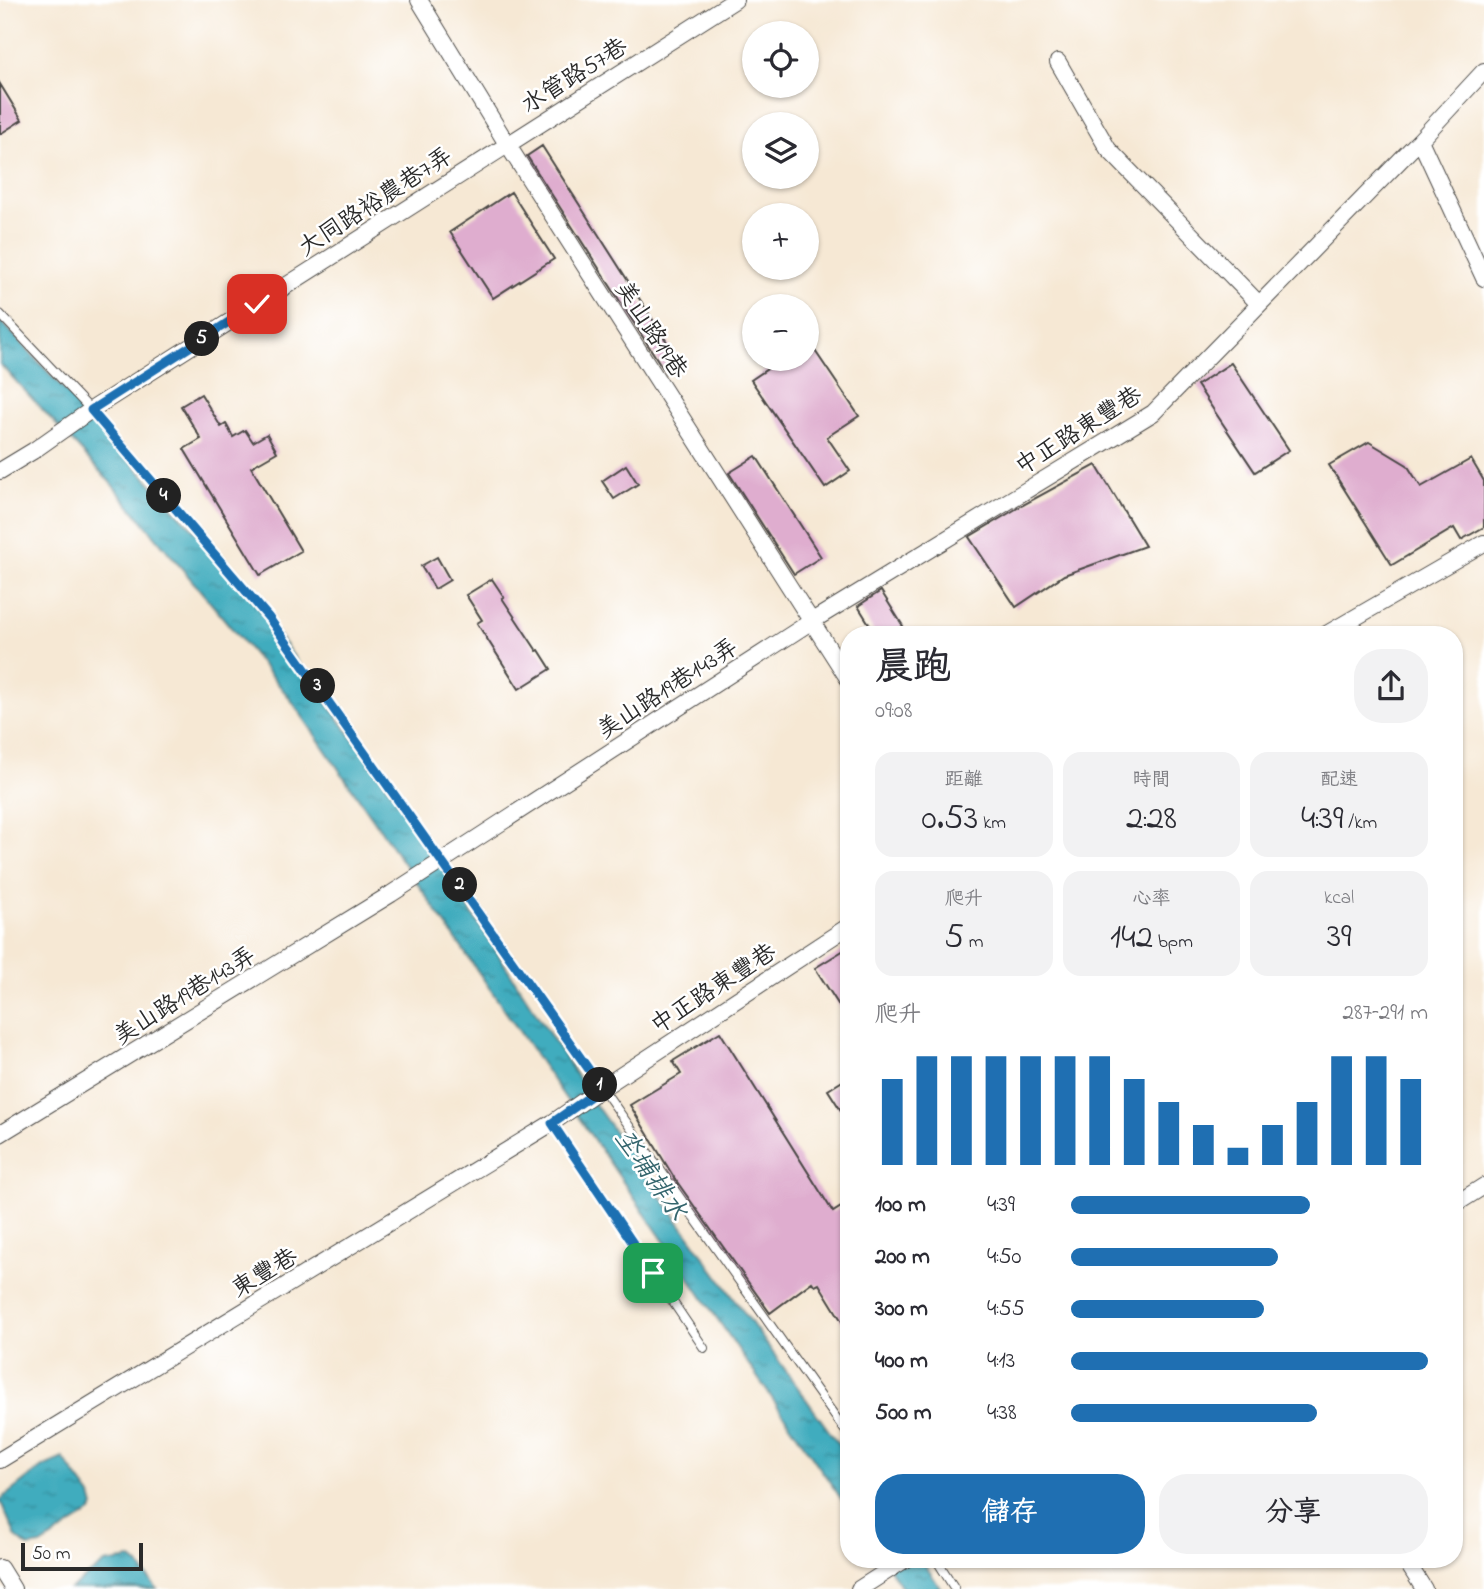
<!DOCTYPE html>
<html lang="zh-TW">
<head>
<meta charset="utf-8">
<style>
  :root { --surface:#fff; --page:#f2f2f3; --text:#2b2b33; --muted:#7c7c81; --accent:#1f6fb2 }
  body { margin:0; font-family:"Indie Flower","LXGW WenKai TC",sans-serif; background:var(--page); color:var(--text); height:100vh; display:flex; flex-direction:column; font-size:26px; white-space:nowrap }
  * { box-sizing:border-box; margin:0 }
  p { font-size:23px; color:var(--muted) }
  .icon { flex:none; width:38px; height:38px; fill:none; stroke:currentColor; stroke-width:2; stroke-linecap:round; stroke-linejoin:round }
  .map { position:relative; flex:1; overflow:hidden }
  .sheet { position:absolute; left:840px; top:626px; width:623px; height:942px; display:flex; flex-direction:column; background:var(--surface); border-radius:28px; box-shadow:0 2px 5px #0004 }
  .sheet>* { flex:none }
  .tools { position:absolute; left:742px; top:21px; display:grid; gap:14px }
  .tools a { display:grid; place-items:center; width:77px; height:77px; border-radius:50%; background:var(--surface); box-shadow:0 2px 5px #0004; font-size:35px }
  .scale { position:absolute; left:21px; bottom:18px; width:122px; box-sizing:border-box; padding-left:7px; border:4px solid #2b2b2b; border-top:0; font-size:19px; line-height:24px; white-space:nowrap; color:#2b2b2b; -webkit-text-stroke:5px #fff; paint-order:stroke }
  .pin { position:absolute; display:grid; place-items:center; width:60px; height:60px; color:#fff; margin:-30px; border-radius:14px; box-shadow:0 4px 10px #0006 }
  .km { position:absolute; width:35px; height:35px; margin:-18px; border-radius:50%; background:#222; color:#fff; font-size:19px; line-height:35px; text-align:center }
  .round { display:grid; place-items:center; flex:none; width:74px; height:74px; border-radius:28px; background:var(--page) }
  .overview { display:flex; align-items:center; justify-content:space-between; height:119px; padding:0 35px }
  h1 { font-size:38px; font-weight:600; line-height:52px }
  .figures { display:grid; grid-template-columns:repeat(3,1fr); gap:10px; height:119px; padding:7px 35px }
  .figures div { display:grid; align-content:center; border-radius:18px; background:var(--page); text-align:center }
  .figures b { font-size:35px; font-weight:600 }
  .figures small { font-size:19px; font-weight:400 }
  .figures p { font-size:19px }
  .chart { height:196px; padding:14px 35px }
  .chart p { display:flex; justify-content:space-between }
  .chart svg { width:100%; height:126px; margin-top:7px; stroke:var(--accent); stroke-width:6 }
  .button { display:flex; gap:14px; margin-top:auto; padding:14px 35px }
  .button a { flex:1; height:80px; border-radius:28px; background:var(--accent); color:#fff; font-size:28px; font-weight:600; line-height:80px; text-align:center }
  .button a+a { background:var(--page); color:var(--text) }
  ul { padding:0 35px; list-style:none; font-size:23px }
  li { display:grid; grid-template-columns:112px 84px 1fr; align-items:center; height:52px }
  li i { height:18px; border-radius:9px; background:var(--accent) }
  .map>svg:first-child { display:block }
</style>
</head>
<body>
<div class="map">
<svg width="1484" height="1589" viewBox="0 0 1484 1589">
  <defs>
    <pattern id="water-ripples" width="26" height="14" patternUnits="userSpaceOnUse" patternTransform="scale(1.75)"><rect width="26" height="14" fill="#3facbe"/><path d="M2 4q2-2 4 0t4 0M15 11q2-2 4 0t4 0" fill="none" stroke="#358c9b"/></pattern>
  </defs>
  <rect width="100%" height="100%" fill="#fff"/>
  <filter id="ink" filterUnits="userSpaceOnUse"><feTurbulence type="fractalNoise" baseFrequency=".0143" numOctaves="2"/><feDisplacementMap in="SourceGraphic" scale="14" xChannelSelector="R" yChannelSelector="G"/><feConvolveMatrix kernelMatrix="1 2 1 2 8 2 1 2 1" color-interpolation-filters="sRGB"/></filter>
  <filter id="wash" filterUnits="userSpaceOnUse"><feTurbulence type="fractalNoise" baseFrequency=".00686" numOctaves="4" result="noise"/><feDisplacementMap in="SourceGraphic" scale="28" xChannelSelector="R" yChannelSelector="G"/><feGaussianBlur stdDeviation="1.57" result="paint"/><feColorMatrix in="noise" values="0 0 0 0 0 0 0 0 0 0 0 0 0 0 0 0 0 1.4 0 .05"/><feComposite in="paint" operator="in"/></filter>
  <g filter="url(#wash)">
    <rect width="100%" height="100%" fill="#f6e8d4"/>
    <path fill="url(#water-ripples)" stroke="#356c74" stroke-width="2" d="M0 320 231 570 409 816 594 1103 849 1459V1510L289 697 110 482 0 364Z
      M63 1458 91 1496 94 1507 91 1512 41 1545 28 1547 16 1537 0 1500 42 1467Z
      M131 1559 139 1566 157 1589H70L105 1563Z
      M883 1559H921L941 1589H903Z"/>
    <g id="blocks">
      <path fill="#dfadcf" d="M0 84 22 120 0 134Z
        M542 146 681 364 666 373 527 156Z
        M511 192 554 259 493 298 450 232Z
        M807 339 859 416 827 437 850 471 825 488 751 380 782 359H807Z
        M1231 363 1289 450 1255 472 1197 385Z
        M201 394 221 427 226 424 233 437 245 430 253 442 267 434 277 452 251 467 301 551 260 575 184 449 201 439 181 406Z
        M1369 442 1407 465 1421 487 1471 459 1484 481V527L1461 540 1454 528 1392 565 1329 465Z
        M756 456 821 557 794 574 729 473Z
        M626 465 638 484 614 499 602 481Z
        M1096 465 1145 546 1064 575 1016 607 969 537 1021 506Z
        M437 557 450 580 435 589 421 566Z
        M492 579 504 597 502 598 537 651 539 650 551 669 519 689 477 623 482 620 466 595Z
        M881 591 903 626 888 635H876L858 606Z
        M849 947V1021L815 968Z
        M720 1032 833 1212 849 1202V1333L819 1284 815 1286 812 1282 770 1313 675 1179 630 1105 681 1074 673 1061Z
        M849 1077V1123L828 1090Z"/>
    </g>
  </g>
  <g filter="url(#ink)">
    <use href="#blocks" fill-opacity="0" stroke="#494744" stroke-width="2"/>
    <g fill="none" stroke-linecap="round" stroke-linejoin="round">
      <defs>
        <path id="lane" d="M0 314 91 410 269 618 849 1436
          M552 1123 704 1348
          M936 1559 955 1589"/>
        <path id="street" d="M419 0 507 144 849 680
          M1058 62 1108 149 1259 304
          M1484 71 1420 140 1484 278
          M0 471 33 451 91 410 735 0
          M1325 635 1484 543
          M0 1134 391 894 812 621 1153 413 1420 140
          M1454 1205 1484 1186
          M0 1460 552 1123 602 1088 849 926
          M1405 1559 1424 1589
          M0 1568 13 1589
          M859 1589 906 1559"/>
      </defs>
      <use href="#lane" stroke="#494744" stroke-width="10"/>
      <use href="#street" stroke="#494744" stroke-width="18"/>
      <use href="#lane" stroke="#fff" stroke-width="8"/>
      <use href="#street" stroke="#fff" stroke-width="16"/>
    </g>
  </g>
  <g fill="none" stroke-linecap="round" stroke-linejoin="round" filter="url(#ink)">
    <defs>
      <path id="route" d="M257 304 91 410 269 618 602 1088 552 1123 653 1273"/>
    </defs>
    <use href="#route" stroke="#fff" stroke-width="14"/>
    <use href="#route" stroke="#1f6fb2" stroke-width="9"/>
  </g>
  <g text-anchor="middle" stroke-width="5" stroke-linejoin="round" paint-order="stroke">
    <g font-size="24" fill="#2b2b2b" stroke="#fff">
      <text transform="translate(574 75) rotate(-32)" y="8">水管路57巷</text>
      <text transform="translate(375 201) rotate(-33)" y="8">大同路裕農巷7弄</text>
      <text transform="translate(652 329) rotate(57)" y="8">美山路19巷</text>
      <text transform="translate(1078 430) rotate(-32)" y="8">中正路東豐巷</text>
      <text transform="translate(667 688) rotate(-33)" y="8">美山路19巷143弄</text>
      <text transform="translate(713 988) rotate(-33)" y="8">中正路東豐巷</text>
      <text transform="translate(184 995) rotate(-32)" y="8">美山路19巷143弄</text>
      <text transform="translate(264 1272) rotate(-31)" y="8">東豐巷</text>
    </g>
    <g font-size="26" font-style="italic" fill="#34656d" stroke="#fff">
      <text transform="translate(652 1174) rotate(55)" y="9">坔埔排水</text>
    </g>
  </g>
</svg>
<div class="tools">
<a><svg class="icon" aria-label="locate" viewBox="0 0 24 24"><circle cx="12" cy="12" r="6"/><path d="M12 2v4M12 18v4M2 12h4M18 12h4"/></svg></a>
<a><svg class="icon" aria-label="layers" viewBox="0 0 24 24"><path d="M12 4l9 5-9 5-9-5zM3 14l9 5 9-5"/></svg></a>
<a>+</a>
<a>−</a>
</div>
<div class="scale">50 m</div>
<div class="pin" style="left:653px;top:1273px;background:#1e9e55"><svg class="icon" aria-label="arrive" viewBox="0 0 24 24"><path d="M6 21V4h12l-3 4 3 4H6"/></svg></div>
<div class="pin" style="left:257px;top:304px;background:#d93025"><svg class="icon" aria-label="check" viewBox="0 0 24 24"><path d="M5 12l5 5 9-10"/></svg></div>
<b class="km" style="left:600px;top:1085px">1</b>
<b class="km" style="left:460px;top:885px">2</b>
<b class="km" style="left:318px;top:686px">3</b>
<b class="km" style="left:164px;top:496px">4</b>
<b class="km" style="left:202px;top:339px">5</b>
<section class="sheet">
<div class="overview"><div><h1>晨跑</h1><p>09:08</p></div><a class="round"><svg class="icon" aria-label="share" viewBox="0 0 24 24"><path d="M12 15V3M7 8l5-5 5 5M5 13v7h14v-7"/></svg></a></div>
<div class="figures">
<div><p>距離</p><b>0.53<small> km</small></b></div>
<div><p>時間</p><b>2:28</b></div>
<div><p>配速</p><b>4:39<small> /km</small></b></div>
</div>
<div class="figures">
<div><p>爬升</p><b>5<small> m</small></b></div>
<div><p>心率</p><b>142<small> bpm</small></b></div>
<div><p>kcal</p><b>39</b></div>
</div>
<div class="chart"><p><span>爬升</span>287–291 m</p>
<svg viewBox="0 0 160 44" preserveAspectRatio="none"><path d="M5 44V14M15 44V6M25 44V6M35 44V6M45 44V6M55 44V6M65 44V6M75 44V14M85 44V22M95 44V30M105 44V38M115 44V30M125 44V22M135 44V6M145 44V6M155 44V14"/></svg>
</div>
<ul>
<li><b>100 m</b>4:39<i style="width:67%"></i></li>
<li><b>200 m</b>4:50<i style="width:58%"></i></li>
<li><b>300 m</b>4:55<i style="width:54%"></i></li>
<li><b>400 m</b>4:13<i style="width:100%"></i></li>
<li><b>500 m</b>4:38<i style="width:69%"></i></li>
</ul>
<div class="button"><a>儲存</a><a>分享</a></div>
</section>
</div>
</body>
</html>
